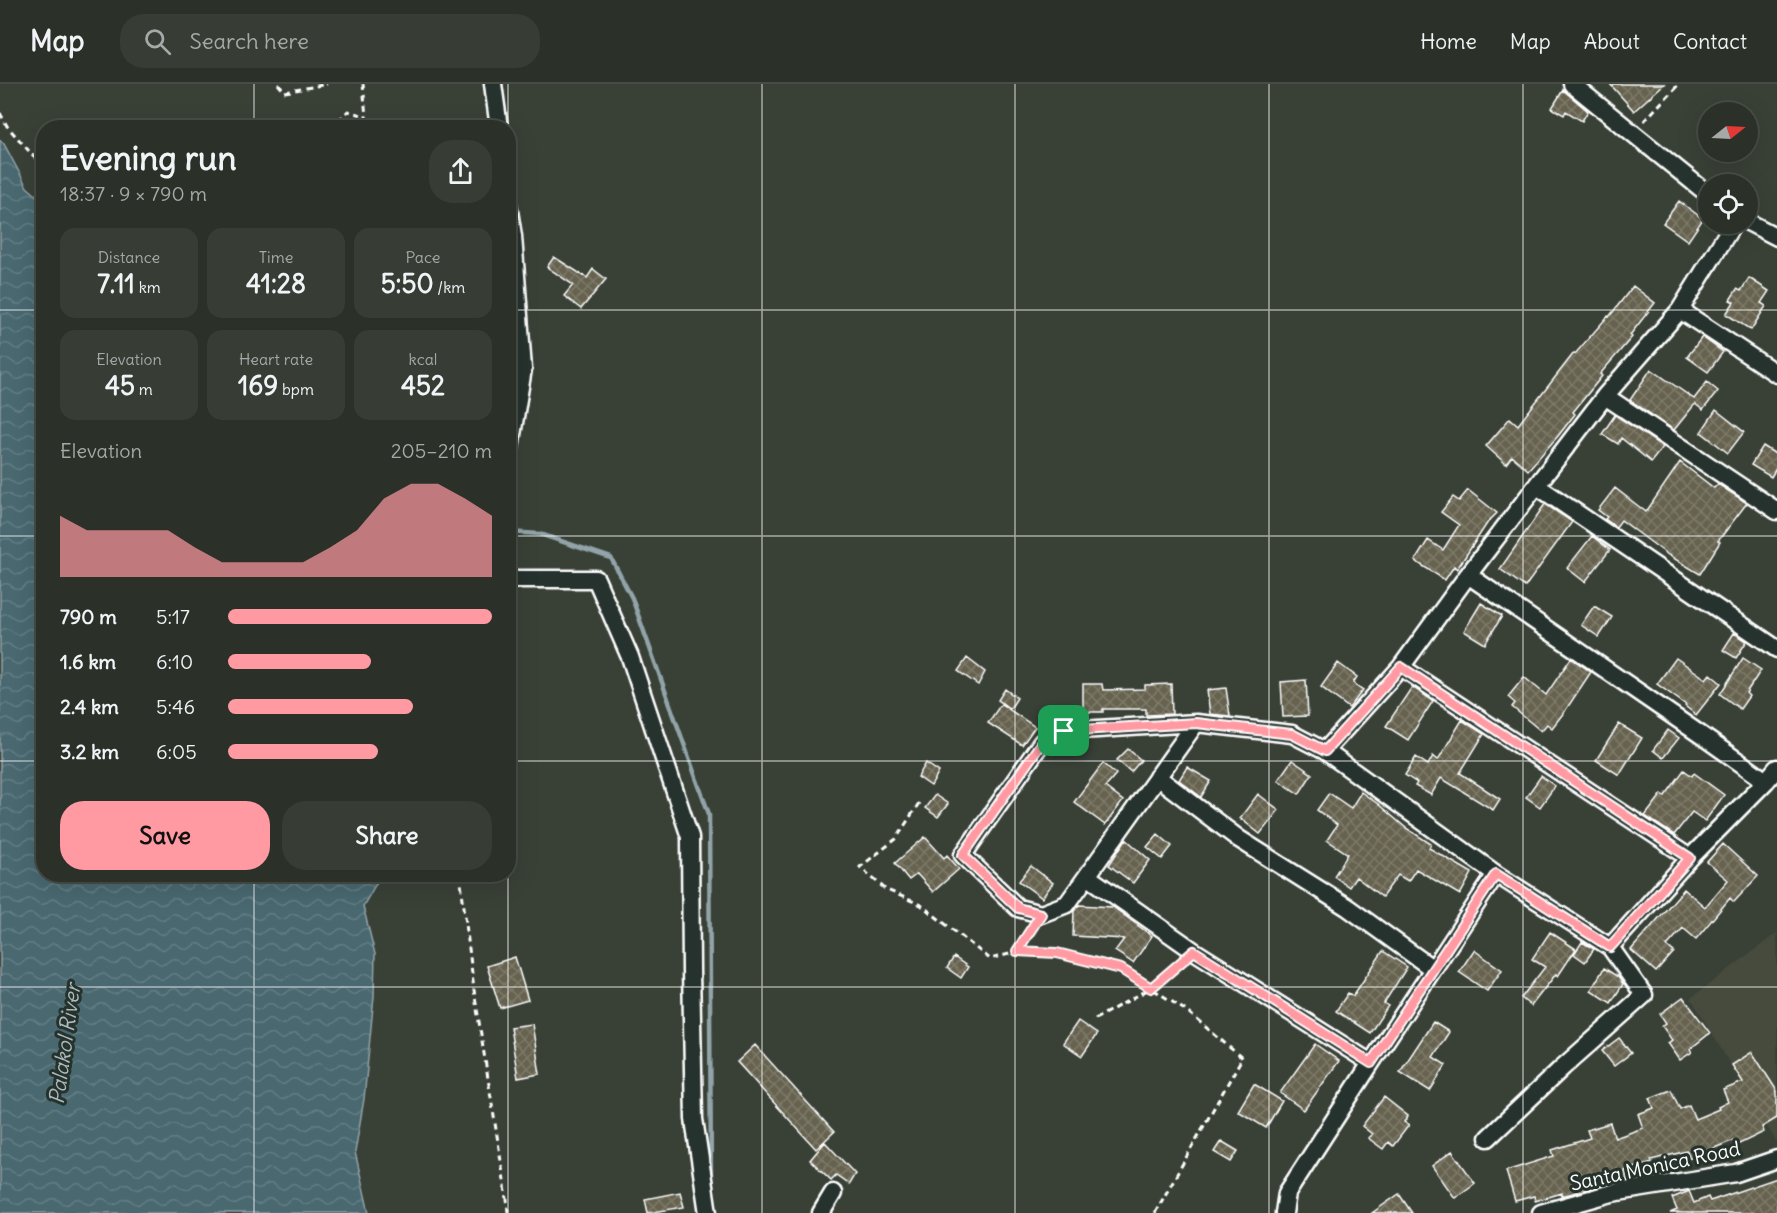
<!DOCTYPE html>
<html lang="en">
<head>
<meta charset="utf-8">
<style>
  :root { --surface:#2b3129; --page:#373d35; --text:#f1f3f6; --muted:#a6a9a8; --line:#474c46; --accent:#ff9aa2 }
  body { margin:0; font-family:Delius,sans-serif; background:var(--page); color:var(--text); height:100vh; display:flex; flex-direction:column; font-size:22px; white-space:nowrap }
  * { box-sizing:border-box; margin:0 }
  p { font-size:20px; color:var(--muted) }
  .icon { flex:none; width:33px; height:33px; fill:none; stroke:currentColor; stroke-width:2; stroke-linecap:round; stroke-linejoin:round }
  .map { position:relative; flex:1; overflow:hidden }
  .sheet { position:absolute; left:36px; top:36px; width:480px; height:762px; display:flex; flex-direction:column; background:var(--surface); border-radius:24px; box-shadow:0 6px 24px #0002,0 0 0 2px var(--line) }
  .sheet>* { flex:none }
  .needle { width:39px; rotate:72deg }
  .buttons { position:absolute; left:1698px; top:18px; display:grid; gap:12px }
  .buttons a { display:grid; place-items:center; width:60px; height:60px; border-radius:50%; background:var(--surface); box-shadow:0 6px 24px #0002,0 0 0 2px var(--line); font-size:30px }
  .pin { position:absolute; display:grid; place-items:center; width:51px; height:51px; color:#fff; margin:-26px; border-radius:12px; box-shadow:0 3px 9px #0006 }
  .round { display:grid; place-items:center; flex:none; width:63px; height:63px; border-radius:24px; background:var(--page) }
  .headline { display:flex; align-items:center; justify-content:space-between; height:102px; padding:0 24px }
  h1 { font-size:33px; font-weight:700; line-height:45px }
  .figures { display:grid; grid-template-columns:repeat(3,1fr); gap:9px; height:102px; padding:6px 24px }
  .figures div { display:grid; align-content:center; border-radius:15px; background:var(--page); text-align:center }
  .figures b { font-size:26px; font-weight:700 }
  .figures small { font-size:16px; font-weight:400 }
  .figures p { font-size:16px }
  .chart { height:168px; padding:12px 24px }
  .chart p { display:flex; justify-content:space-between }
  .chart svg { width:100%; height:108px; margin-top:6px; fill:var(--accent); opacity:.7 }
  .primary-button { display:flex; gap:12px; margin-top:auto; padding:12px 24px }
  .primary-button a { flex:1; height:69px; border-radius:24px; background:var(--accent); color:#111; font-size:24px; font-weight:700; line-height:69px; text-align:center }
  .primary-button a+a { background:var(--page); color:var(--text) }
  ul { padding:0 24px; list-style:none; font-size:20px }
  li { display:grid; grid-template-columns:96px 72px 1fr; align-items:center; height:45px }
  li i { height:15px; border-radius:8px; background:var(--accent) }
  header { display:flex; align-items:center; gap:36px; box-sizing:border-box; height:84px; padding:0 30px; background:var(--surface); border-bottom:2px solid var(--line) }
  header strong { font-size:28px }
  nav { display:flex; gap:33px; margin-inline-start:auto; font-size:21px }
  .search { width:420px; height:54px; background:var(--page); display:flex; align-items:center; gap:15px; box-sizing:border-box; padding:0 21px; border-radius:24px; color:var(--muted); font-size:22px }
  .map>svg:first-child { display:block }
</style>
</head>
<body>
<header>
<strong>Map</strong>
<div class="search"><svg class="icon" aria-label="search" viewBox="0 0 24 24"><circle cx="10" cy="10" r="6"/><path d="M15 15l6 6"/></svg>Search here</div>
<nav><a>Home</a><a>Map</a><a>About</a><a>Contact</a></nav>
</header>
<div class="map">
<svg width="1777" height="1129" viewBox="0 0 1777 1129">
  <defs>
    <pattern id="water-waves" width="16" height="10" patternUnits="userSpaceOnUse" patternTransform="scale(1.5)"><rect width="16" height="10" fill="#496770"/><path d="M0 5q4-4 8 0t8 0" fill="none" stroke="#647e85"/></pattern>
    <pattern id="building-cross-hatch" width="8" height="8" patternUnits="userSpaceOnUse" patternTransform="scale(1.5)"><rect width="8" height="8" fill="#66624f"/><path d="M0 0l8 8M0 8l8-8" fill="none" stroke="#7d7a69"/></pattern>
  </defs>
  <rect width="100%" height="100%" fill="#394137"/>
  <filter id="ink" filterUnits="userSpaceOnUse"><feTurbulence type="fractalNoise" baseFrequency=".0167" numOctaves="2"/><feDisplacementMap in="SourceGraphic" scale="12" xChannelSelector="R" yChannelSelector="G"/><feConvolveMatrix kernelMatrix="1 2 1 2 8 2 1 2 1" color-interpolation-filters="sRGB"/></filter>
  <g filter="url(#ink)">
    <path fill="#464b3e" d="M1777 849V1059L1691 914Z"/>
    <path fill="url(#water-waves)" stroke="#92a4a9" stroke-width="1.5" d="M0 56 4 60 27 103 43 117 44 790 381 791 363 822 375 870 374 912 364 1015 355 1068 369 1129H0Z"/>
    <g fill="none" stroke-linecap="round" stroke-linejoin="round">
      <path stroke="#92a4a9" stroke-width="4.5" d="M508 448 540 450 611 474 632 514 709 730 711 1100"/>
    </g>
    <path fill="url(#building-cross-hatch)" stroke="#fff" stroke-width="1.5" d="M1610 0H1664L1634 27Z
      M1563 6 1588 27 1582 37 1566 27 1564 31 1552 24Z
      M1679 117 1703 135 1688 157 1663 139Z
      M554 173 587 194 593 185 606 195 581 225 564 212 573 201 547 183Z
      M1749 194 1769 207 1761 219 1766 222 1751 246 1726 230 1734 218 1730 216 1737 205 1741 207Z
      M1633 202 1655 219 1630 251 1632 253 1600 290 1602 292 1573 328 1575 330 1558 352 1528 386 1512 372 1506 380 1486 362 1510 334 1518 341 1574 269 1575 270 1608 232 1609 233Z
      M1702 253 1723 268 1708 288 1687 273Z
      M1651 285 1694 315 1707 298 1718 307 1703 326 1695 320 1674 346 1630 316Z
      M1716 326 1744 348 1728 369 1701 348Z
      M1615 331 1663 363 1651 378 1621 354 1618 360 1602 350Z
      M1763 362 1777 371V383L1771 393 1751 381Z
      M1680 378 1714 404 1718 400 1747 419 1718 457 1720 458 1700 490 1668 471 1621 436 1616 443 1605 435 1607 433 1598 426 1615 404 1646 428Z
      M1468 406 1497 429 1488 438 1457 485 1454 482 1445 496 1415 477 1428 456 1443 466 1459 441 1441 428 1453 413 1459 417Z
      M1545 420 1572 438 1525 503 1500 485Z
      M1592 452 1610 466 1585 498 1567 484Z
      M1481 519 1502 532 1485 560 1464 547Z
      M1594 522 1612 533 1599 553 1581 541Z
      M1734 549 1747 557 1736 574 1723 566Z
      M967 574 985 588 978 601 958 587Z
      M1571 574 1591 588 1565 627 1552 644 1547 640 1541 647 1512 623 1515 619 1508 613 1524 593 1546 611Z
      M1676 574 1706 595 1710 590 1721 599 1696 631 1685 622 1686 621 1657 600Z
      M1743 574 1761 586 1746 609 1749 612 1740 625 1720 610Z
      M1338 579 1357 593 1353 599 1363 606 1349 624 1321 603Z
      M1306 596 1308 632 1283 633 1281 598Z
      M1083 600H1102L1103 606 1145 605V601L1171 600 1172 630 1146 631V625H1103V628H1083Z
      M1412 603 1433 617 1408 656 1386 642Z
      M1226 604 1230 632 1210 630 1207 606Z
      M1005 605 1017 614 1010 625 998 616Z
      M1001 620 1035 643 1022 661 988 639Z
      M1462 636 1484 650 1460 689 1500 715 1493 726 1441 694 1431 711 1415 702 1417 699 1405 691 1416 673 1428 681 1433 672 1438 676Z
      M1619 640 1642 654 1619 691 1596 676Z
      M1668 646 1679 654 1663 674 1653 666Z
      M1128 665 1141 676 1131 688 1117 676Z
      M1292 676 1312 690 1299 710 1278 696Z
      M926 679 939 688 931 702 918 693Z
      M1103 679 1116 690 1105 703 1123 717 1105 741 1074 718Z
      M1187 683 1211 697 1201 713 1179 696Z
      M1684 686 1692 692 1694 689 1724 711 1705 737 1692 728 1674 751 1645 732 1662 710 1665 712Z
      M1541 692 1555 702 1540 723 1526 713Z
      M1361 708 1378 720 1406 744 1431 760 1429 764 1472 789 1460 811 1416 785 1408 797 1398 791 1382 813 1356 793 1349 803 1334 792 1348 770 1327 756 1337 741 1317 726 1329 709 1351 724Z
      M1258 710 1279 726 1260 750 1240 734Z
      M935 711 948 720 938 733 925 724Z
      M1158 750 1172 762 1162 775 1147 763Z
      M925 753 944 774 947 771 959 785 933 808 917 790 909 796 895 779Z
      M1126 755 1150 776 1133 799 1109 781Z
      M1723 760 1758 792 1734 818 1730 814 1696 855 1683 844 1667 862 1674 868 1656 888 1631 866 1684 805 1705 823 1728 796 1707 778Z
      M1031 782 1053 799 1042 814 1019 797Z
      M1079 821 1113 823 1152 852 1133 879 1115 867 1124 855 1073 852 1074 827Z
      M1550 848 1576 865 1558 892 1556 890 1531 922 1521 914 1545 883 1532 875Z
      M1582 858 1594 865 1585 878 1574 870Z
      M1474 866 1502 886 1487 907 1459 888Z
      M1383 867 1407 883 1384 919 1388 922 1370 949 1336 927 1348 909 1353 912Z
      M515 873 528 916 500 924 487 882Z
      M954 873 968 883 961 894 947 884Z
      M1604 884 1618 893 1623 900 1611 919 1591 906Z
      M1683 913 1710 949 1690 965 1692 968 1680 976 1668 959 1672 956 1662 942 1666 939 1660 930Z
      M1078 937 1097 950 1082 972 1063 959Z
      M1433 938 1449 948 1433 973 1446 981 1430 1007 1400 988Z
      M532 940 540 990 518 994 510 943Z
      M1619 954 1631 969 1614 982 1602 967Z
      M1315 960 1339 977 1304 1026 1280 1009Z
      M755 961 834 1048 816 1065 737 978Z
      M1752 968 1777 1007V1034L1762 1043 1764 1048 1737 1061 1734 1056 1690 1074 1687 1067 1651 1076 1652 1078 1625 1087 1627 1096 1609 1099 1562 1112V1109L1535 1117 1534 1112 1515 1117 1506 1087 1554 1072 1552 1066 1590 1054 1587 1046 1610 1039 1615 1054 1643 1044 1638 1030 1654 1024 1650 1014 1671 1006 1680 1025 1689 1021 1695 1035 1719 1025 1718 1023 1728 1018 1723 1006 1743 998 1732 981Z
      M1254 1000 1282 1017 1266 1044 1238 1027Z
      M1384 1013 1408 1032 1404 1038 1409 1041 1393 1062 1388 1058 1383 1065 1368 1054 1372 1050 1362 1042Z
      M1221 1057 1238 1067 1231 1078 1214 1068Z
      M825 1058 855 1090 849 1100 836 1091 831 1096 810 1076Z
      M1452 1067 1475 1099 1455 1114 1432 1082Z
      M1777 1094V1129H1670L1677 1126 1672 1114 1687 1108 1689 1107 1694 1119 1708 1113 1710 1117Z
      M680 1108 684 1123 648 1129 645 1115Z
      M1399 1110 1412 1129H1372Z"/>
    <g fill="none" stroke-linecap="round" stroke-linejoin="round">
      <defs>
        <path id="minor" d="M493 0 499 44
          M1572 0 1708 110
          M508 120 513 152 523 285 508 375
          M1748 138 1777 153
          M1680 226 1777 290
          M1605 312 1777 427
          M1537 402 1777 565
          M1468 491 1701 651 1766 697
          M508 495H596L630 573 690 753 691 886 694 1035 708 1129
          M1401 583 1690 774
          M1196 639 1087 792 1194 867 1371 979
          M1157 693 1239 755 1347 823 1433 885
          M1087 792 1067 820 1041 830 1018 824 963 771 1042 658 1064 647 1196 639 1292 650 1325 667
          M1610 863 1690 774 1766 697 1777 684
          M1488 1054 1563 983 1644 911 1610 863 1496 790
          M821 1129 833 1109
          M1284 1129 1287 1109 1371 979 1496 790 1325 667 1401 583 1468 491 1605 312 1680 226 1733 140
          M1541 1129 1612 1109 1736 1089 1777 1075"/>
      </defs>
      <use href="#minor" stroke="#fff" stroke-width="21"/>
      <path stroke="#fff" stroke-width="3" stroke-dasharray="6 4.5" stroke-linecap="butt" d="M278 0 285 8 327 0
        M363 0 367 44
        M0 29 7 42 44 84
        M1644 37 1679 0
        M331 44 348 27 365 32
        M919 719 896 755 860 783 885 805 921 821 990 875 1017 868 1032 844
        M460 790 474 906 507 1115 508 1129
        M1017 868 1057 869 1121 885 1151 904 1095 935
        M1155 1129 1242 974 1188 928 1151 904 1181 878"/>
      <use href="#minor" stroke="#26332d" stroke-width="16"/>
    </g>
  </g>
  <g fill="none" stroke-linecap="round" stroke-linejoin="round" filter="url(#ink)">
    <defs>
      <path id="route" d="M1401 583 1690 774 1610 863 1496 790 1371 979 1194 867 1151 904 1121 885 1057 869 1017 867 1041 830 1018 824 963 771 1042 658 1064 647 1196 639 1292 650 1325 667Z"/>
    </defs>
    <use href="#route" stroke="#fff" stroke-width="12"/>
    <use href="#route" stroke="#ff9aa2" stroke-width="8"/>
  </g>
  <path fill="none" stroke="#fff" stroke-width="1.5" stroke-opacity="0.55" d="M254 0V44M508 0V44M762 0V1129M1015 0V1129M1269 0V1129M1523 0V1129M0 226H44M508 226H1777M0 452H44M508 452H1777M0 677H44M508 677H1777M254 790V1129M508 790V1129M0 903H1777"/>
  <g text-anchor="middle" stroke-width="6" stroke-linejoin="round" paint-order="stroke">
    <g font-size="20" fill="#fff" stroke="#26332d">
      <text transform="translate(1655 1082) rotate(-12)" y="7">Santa Monica Road</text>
    </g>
    <g font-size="21" font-style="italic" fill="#adbbbf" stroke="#26332d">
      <text transform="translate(65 960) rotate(-82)" y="7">Palakol River</text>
    </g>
  </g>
</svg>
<div class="buttons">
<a><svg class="needle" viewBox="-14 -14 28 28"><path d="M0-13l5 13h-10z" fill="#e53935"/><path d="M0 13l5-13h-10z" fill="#a6a9a8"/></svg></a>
<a><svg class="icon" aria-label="locate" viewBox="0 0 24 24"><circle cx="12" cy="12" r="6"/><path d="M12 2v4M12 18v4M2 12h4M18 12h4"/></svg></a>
</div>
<div class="pin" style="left:1064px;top:647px;background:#1e9e55"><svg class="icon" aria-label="arrive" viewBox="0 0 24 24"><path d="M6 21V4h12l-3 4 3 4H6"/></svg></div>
<section class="sheet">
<div class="headline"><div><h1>Evening run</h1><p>18:37 · 9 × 790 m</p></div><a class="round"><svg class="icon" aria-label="share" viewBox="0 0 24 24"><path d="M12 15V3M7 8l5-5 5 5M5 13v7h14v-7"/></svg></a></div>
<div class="figures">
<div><p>Distance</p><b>7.11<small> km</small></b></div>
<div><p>Time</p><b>41:28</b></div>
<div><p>Pace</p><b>5:50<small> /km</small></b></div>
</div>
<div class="figures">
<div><p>Elevation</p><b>45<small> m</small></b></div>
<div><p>Heart rate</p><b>169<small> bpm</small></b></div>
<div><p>kcal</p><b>452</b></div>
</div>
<div class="chart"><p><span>Elevation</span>205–210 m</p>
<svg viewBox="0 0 160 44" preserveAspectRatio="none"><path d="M0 44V19L10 25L20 25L30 25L40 25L50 32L60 38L70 38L80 38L90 38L100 32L110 25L120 12L130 6L140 6L150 12L160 19V44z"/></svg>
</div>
<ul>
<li><b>790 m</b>5:17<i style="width:100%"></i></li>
<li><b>1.6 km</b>6:10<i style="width:54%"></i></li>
<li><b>2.4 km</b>5:46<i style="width:70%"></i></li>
<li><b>3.2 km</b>6:05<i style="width:57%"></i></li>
</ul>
<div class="primary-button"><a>Save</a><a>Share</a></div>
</section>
</div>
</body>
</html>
